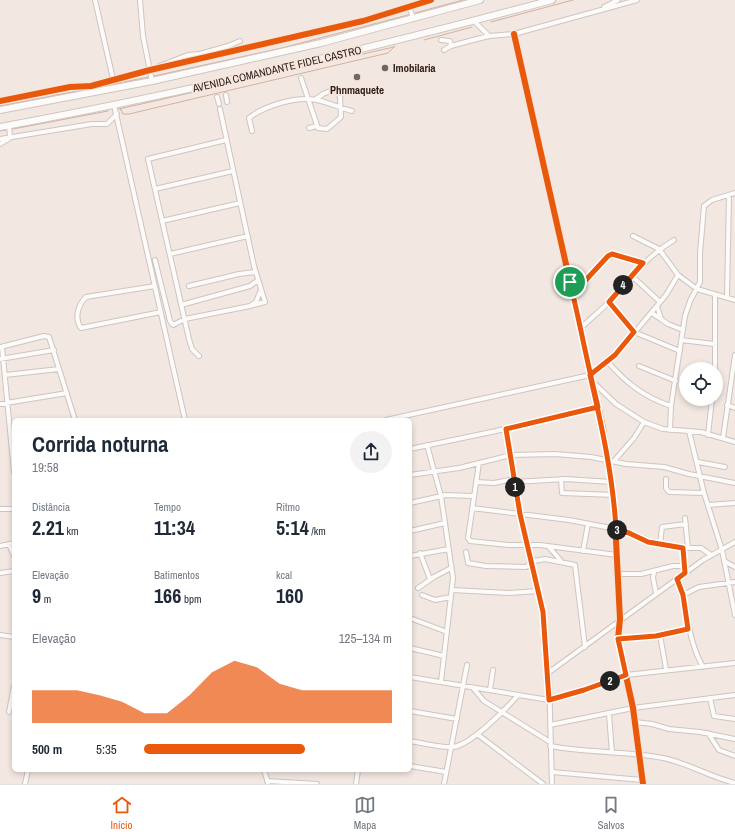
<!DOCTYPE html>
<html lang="pt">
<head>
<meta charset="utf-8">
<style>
  :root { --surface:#fff; --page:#f2f2f3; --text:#1f2937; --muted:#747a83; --line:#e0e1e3; --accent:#ea580c }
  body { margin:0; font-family:"Archivo Narrow",sans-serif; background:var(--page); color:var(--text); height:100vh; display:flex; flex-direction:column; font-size:15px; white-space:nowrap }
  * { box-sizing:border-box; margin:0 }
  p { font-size:13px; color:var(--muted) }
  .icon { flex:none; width:22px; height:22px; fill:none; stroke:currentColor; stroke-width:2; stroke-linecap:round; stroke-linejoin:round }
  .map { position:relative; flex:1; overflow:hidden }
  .drawer { position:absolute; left:12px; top:418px; width:400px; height:354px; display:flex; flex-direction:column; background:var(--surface); border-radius:6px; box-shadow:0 2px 6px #0003 }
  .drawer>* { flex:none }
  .tools { position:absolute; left:679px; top:362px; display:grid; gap:8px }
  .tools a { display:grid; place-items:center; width:44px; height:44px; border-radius:50%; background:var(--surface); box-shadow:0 2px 6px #0003; font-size:20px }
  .pin { position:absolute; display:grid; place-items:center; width:34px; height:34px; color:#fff; margin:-17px; border:2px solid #fff; border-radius:50%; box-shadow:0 1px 4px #0007 }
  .km { position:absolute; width:20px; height:20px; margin:-10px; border-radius:50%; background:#222; color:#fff; font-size:11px; line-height:20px; text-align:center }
  .round { display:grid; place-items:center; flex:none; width:42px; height:42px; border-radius:21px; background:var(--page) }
  .headline { display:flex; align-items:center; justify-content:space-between; height:68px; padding:0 20px }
  h1 { font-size:22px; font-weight:700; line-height:30px }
  .metrics { display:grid; grid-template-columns:repeat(3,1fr); gap:6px; height:68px; padding:4px 20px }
  .metrics div { display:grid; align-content:center }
  .metrics b { font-size:20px; font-weight:700 }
  .metrics small { font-size:11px; font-weight:400 }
  .metrics p { font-size:11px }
  .chart { height:112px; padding:8px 20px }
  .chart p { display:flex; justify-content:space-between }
  .chart svg { width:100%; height:72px; margin-top:4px; fill:var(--accent); opacity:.7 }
  ul { padding:0 20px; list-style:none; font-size:13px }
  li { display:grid; grid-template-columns:64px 48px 1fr; align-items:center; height:30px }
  li i { height:10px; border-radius:5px; background:var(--accent) }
  .tab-bar { display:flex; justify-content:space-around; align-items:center; height:56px; border-top:1px solid var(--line); background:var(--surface); font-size:11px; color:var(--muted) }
  .tab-bar a { display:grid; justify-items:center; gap:2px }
  .tab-bar .selected { color:var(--accent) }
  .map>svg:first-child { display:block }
</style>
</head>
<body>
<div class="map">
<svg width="735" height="784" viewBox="0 0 735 784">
  <rect width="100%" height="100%" fill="#f2e7e1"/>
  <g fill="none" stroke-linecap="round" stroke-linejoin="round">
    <path stroke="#d3b19e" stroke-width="1" d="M415 13 463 0
      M491 22 573 0
      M424 40 472 27
      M154 76 282 48 408 15
      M0 106 149 77
      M120 108 123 114H129L388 53 395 46
      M119 109 394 47
      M13 129 108 111
      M0 131 6 130"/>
    <defs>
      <path id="minor" d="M95 0 113 79
        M140 0 143 36 152 81
        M409 6 413 18
        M604 7 618 0
        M474 21 489 36
        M514 34 603 428 614 501 620 619 618 639 633 708 643 784
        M441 40 450 41 451 46
        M444 50 451 46 473 40 489 36 514 34 637 0
        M159 66 188 55 200 54 228 46 240 41
        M301 78 318 128 327 129 341 117 340 97 335 89 323 94 316 99
        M226 95 227 102
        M217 97 219 104
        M0 101 70 87 91 86 150 70 363 21 431 0
        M114 105 185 420
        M220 109 254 266 265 302 250 306
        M9 125 10 137
        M309 128 317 126
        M252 131 249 118C264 106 296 96 316 100 328 102 340 108 352 111
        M0 139 92 124H107L117 114
        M0 144 10 138
        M155 189 233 171
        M162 221 240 203
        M633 236 659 249 678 275 697 289 735 300
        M170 254 248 236
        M155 260 170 321 173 325 185 319 250 306 256 302 260 292
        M632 276 660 302
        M570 282H584L608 256 612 254 643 263
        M155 286 86 297C78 305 74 318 81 328L161 312
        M189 286 239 274 255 272
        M715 294V369
        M727 296 729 195
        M609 302 634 332 680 351
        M181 305 250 286 258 280
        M657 306 661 319
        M652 313 668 324 683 330
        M581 328C590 319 600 311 609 302 632 279 644 258 674 240
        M681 340 714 344
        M0 347 44 336 49 337 75 420
        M2 347 14 472
        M199 356 192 349 189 339 148 159 226 140
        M0 359 54 350
        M607 361C626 383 644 397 671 406
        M639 366 676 381
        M5 375 59 369
        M592 381 616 404 644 422 663 429 701 432 735 442
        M0 404 67 393
        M727 405 735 408
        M386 420 590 375 620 350 666 295 678 275
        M506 429 520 514 543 612 549 678 552 784
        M670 430 671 406 685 316 690 301 700 282V253L704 206 712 200 735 193
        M689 431 704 493 722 550 735 615
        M708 435 712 399
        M723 438 735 355
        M427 445 441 496 453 578 441 682
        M410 449 496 431 598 407
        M614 461 634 438 644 422
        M698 462 725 467
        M479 463 468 538 470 541 508 545H540L617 555
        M410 475 459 468 511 455 555 454 591 457 626 464 664 467 689 474 735 483
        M561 479 562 493 614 495
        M666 479V488L669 492 704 493
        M476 482 494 483 514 479
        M514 482 566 479 611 482
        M410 503 446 495 473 496
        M708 505 735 503
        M472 508 569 520 616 529 629 533 648 542 683 548H701L711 555
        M0 509H14
        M685 518 688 548
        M410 531 445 523
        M9 544 14 556
        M660 544 662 527 686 524
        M0 546 14 543
        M549 547 561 561
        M683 548 685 573
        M583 551 588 524
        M466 552 468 563 486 566 526 567 534 561 545 559 575 565 585 647
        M420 553 430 579
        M410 556 449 549
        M724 561 735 567
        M654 572 653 578 656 593
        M0 573 14 571
        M618 574H641L673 566H685
        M677 579C688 608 687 639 703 667
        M418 588 434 577 451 568
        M452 590 509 593 538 591
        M422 595 435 600 451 597
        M683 595 699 587 735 582
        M410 618 447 632
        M0 635 14 637
        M660 635 666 669
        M618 639 656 636 689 629
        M410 648 444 656
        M548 673 703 560 735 542
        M410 677 549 700 584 690 626 675 735 663
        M473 688 484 701 550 742
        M490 690 493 670
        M710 698 714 716 735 719
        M410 711 457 719
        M9 712 14 686
        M609 714 612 753
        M635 722 652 724 669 729 700 732 735 739
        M550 725 633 708 735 695
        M708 733 719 750 735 756
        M477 734 543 784
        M410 741C424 743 440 748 453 747 471 745 507 708 518 695
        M550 746C588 753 626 751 663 758 688 763 710 777 735 783
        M410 766 446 772
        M264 770 268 783
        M552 772 642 780
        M267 781 317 784
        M25 784 28 770
        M356 784 358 770
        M444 784 467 665"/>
      <path id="highway" d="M0 110 152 81 321 43 480 0
        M0 127C186 93 369 49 552 0"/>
    </defs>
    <use href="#minor" stroke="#cdc5c1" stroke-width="6"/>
    <use href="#highway" stroke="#cdc5c1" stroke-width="8"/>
    <use href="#minor" stroke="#fdfbfa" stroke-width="4"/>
    <use href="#highway" stroke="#fdfbfa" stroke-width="6"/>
    <defs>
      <path id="cycleway" d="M514 34 603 428 614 501 620 619 618 639 633 708 643 784
        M0 101 70 87 91 86 150 70 363 21 431 0"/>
    </defs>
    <use href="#cycleway" stroke="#f8e5db" stroke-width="8"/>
    <use href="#cycleway" stroke="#e8590c" stroke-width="6"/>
  </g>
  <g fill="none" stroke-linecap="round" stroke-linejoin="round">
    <defs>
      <path id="route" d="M570 282C580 324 588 366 598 407L506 429 520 514 543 612 549 700 584 690 626 675 618 639 656 636 688 629 683 595 677 579 685 573 683 548 648 542 629 533 616 529C613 477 602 427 590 375L615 355 634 332 609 302 643 263 612 254 608 256 584 282H570"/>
    </defs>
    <use href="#route" stroke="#fff" stroke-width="8"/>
    <use href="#route" stroke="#ea580c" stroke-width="5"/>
  </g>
  <g fill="#6f6762" stroke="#f8e5db" stroke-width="1.5">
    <circle cx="385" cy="68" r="4"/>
    <circle cx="357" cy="77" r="4"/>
  </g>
  <g text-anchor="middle" stroke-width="4" stroke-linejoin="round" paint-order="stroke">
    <g font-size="11" font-weight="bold" fill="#29221e" stroke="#f8e5db" text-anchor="start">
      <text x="393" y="72">Imobilaria</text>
      <text x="357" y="94" text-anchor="middle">Phnmaquete</text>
    </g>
    <g font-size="11" fill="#29221e" stroke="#f8e5db">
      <text transform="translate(277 69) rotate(-13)" y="4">AVENIDA COMANDANTE FIDEL CASTRO</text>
    </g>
  </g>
</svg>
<div class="tools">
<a><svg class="icon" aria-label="locate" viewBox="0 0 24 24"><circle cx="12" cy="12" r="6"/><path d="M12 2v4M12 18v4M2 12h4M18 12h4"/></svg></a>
</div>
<div class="pin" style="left:570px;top:282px;background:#1e9e55"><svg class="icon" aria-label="arrive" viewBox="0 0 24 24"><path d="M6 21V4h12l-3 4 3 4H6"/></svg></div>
<b class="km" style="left:515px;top:487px">1</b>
<b class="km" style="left:610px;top:681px">2</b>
<b class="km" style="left:617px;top:530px">3</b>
<b class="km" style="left:623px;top:285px">4</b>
<section class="drawer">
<div class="headline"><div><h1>Corrida noturna</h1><p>19:58</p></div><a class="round"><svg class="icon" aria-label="share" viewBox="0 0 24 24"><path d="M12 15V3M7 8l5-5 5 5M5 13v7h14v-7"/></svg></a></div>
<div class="metrics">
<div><p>Distância</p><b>2.21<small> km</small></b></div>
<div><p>Tempo</p><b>11:34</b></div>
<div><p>Ritmo</p><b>5:14<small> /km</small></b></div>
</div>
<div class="metrics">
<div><p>Elevação</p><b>9<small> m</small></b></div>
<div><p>Batimentos</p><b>166<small> bpm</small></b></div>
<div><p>kcal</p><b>160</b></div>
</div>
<div class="chart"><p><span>Elevação</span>125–134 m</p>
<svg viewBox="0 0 160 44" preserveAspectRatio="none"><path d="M0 44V24L10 24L20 24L30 27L40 31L50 38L60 38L70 27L80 13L90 6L100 10L110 20L120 24L130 24L140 24L150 24L160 24V44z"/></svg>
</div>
<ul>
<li><b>500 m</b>5:35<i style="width:65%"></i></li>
</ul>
</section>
</div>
<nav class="tab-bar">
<a class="selected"><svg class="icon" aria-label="home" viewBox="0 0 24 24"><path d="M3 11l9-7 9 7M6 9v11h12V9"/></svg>Início</a>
<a><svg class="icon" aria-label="map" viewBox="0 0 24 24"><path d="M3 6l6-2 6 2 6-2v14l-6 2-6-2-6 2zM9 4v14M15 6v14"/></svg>Mapa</a>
<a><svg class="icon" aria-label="saved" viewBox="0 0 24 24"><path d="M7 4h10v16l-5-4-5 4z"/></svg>Salvos</a>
</nav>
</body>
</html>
